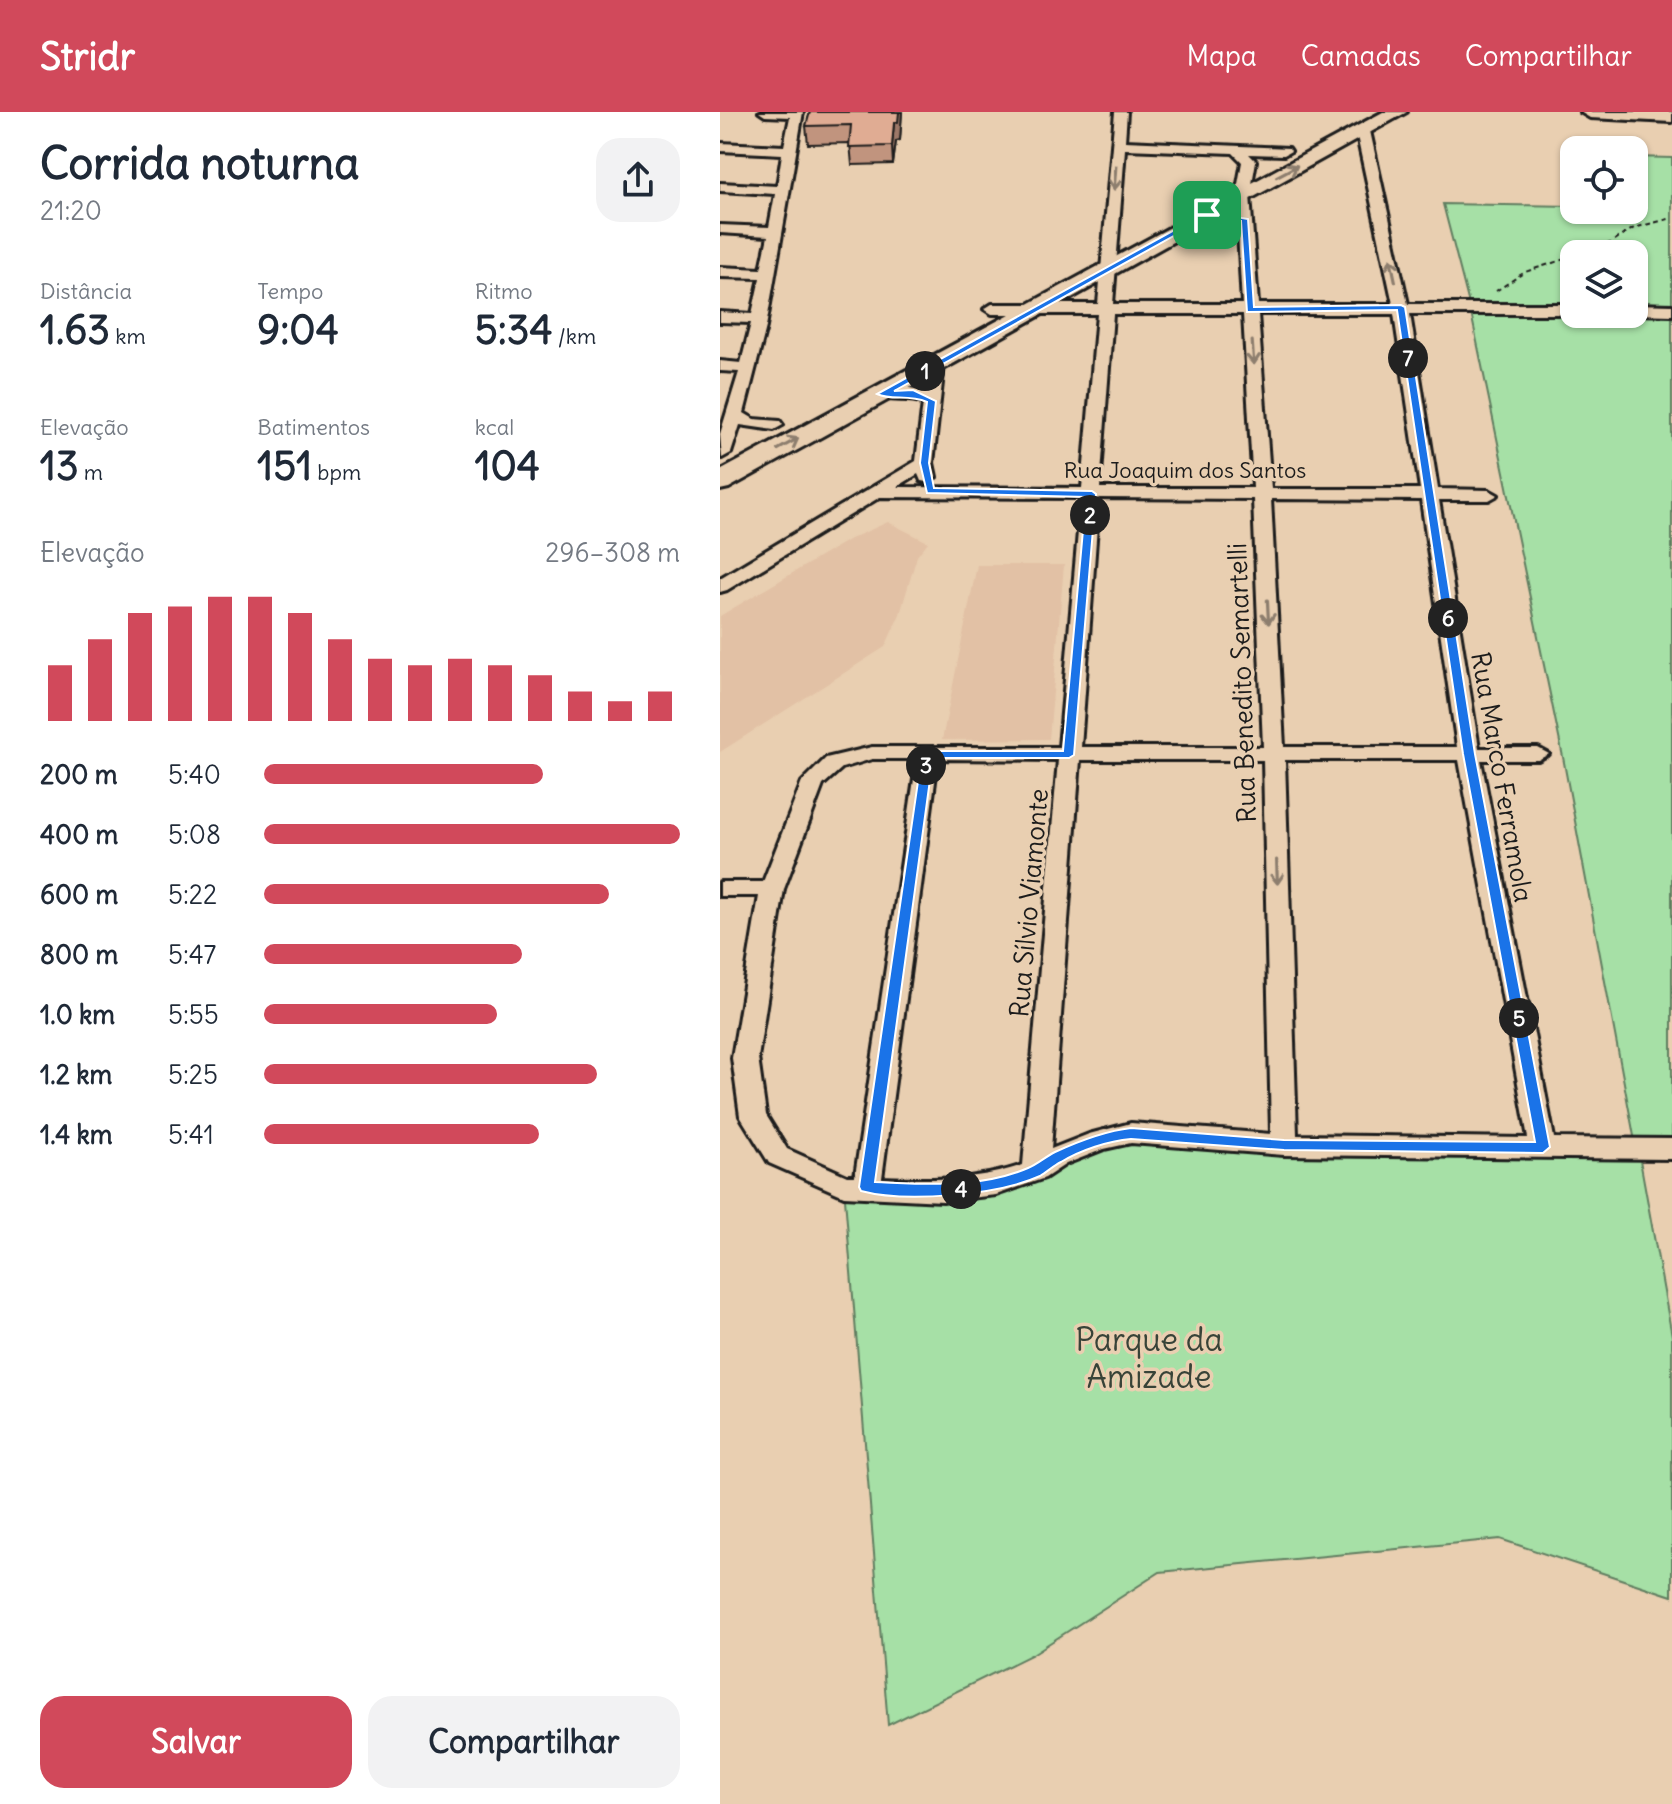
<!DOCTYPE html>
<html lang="pt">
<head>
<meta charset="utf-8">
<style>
  :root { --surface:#fff; --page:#f2f2f3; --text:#1f2937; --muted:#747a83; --accent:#d1495b }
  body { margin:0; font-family:Delius,sans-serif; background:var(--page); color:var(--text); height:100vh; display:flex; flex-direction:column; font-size:30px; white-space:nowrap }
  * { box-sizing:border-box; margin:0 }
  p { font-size:26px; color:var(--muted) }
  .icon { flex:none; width:44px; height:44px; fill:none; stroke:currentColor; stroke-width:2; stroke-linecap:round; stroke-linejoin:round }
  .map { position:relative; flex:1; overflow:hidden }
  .drawer { display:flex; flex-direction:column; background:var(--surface); width:720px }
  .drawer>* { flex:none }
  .controls { position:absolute; left:840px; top:24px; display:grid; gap:16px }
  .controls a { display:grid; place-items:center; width:88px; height:88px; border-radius:16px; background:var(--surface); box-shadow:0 2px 6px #0004; font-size:40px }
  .pin { position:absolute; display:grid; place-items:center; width:68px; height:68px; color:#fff; margin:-34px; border-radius:16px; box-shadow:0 4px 12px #0006 }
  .km { position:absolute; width:40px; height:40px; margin:-20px; border-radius:50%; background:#222; color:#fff; font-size:22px; line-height:40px; text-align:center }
  .round { display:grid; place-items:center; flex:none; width:84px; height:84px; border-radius:24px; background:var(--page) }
  .headline { display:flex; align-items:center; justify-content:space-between; height:136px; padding:0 40px }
  h1 { font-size:44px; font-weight:800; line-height:60px }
  .stats { display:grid; grid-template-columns:repeat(3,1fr); gap:12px; height:136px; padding:8px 40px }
  .stats div { display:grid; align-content:center }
  .stats b { font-size:40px; font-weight:800 }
  .stats small { font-size:22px; font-weight:400 }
  .stats p { font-size:22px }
  .chart { height:224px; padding:16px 40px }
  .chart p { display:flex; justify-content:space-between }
  .chart svg { width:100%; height:144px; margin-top:8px; stroke:var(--accent); stroke-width:6 }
  .action { display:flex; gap:16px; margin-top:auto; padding:16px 40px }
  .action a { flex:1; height:92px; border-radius:24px; background:var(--accent); color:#fff; font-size:32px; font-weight:800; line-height:92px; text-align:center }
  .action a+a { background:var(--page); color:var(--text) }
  ul { padding:0 40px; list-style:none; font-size:26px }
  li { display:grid; grid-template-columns:128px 96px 1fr; align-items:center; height:60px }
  li i { height:20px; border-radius:10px; background:var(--accent) }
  header { display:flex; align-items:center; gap:48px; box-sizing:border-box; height:112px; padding:0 40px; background:var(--accent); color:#fff }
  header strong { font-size:38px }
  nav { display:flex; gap:44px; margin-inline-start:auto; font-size:28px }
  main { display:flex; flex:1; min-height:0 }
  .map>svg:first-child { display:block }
</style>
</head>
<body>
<header>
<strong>Stridr</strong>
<nav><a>Mapa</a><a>Camadas</a><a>Compartilhar</a></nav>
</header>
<main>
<section class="drawer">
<div class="headline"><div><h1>Corrida noturna</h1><p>21:20</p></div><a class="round"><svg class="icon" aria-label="share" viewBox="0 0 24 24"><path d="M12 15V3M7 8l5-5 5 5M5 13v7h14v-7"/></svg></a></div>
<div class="stats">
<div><p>Distância</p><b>1.63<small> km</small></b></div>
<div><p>Tempo</p><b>9:04</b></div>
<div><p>Ritmo</p><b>5:34<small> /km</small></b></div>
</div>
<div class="stats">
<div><p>Elevação</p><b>13<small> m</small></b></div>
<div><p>Batimentos</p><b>151<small> bpm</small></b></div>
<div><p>kcal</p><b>104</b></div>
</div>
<div class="chart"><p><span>Elevação</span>296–308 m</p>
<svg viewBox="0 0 160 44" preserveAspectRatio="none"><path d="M5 44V27M15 44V19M25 44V11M35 44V9M45 44V6M55 44V6M65 44V11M75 44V19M85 44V25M95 44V27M105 44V25M115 44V27M125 44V30M135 44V35M145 44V38M155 44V35"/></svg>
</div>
<ul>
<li><b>200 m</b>5:40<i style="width:67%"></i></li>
<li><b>400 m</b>5:08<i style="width:100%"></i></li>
<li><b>600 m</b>5:22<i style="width:83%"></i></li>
<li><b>800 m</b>5:47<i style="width:62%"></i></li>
<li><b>1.0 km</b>5:55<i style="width:56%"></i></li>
<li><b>1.2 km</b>5:25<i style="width:80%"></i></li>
<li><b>1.4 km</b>5:41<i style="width:66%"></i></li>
</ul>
<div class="action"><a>Salvar</a><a>Compartilhar</a></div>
</section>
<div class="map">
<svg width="952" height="1692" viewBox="0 0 952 1692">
  <rect width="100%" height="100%" fill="#e9cfb1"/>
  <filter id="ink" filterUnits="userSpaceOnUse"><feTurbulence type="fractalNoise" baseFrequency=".0125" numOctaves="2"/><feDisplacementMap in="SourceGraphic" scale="16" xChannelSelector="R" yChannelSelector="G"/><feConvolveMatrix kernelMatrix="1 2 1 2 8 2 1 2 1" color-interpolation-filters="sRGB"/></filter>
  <g filter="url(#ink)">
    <path fill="#e2c1a5" d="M168 410 208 430 197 444 180 502 165 535 0 640V504L130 427Z
      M257 453H344L329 627 222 628Z"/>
    <path fill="#a6e0a6" stroke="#617e61" stroke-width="2" fill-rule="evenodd" d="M914 45 952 46V1035H916L843 645 750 196 723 92 854 94V98H914ZM854 142H914V202H854Z
      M383 1031 920 1048 952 1224V1484L780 1427 440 1460 311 1543 168 1613 124 1074 224 1084Z"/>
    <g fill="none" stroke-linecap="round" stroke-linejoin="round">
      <defs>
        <path id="street" d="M39 0H83L46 215 24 301 34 307 60 309 63 313 54 318 20 313 11 341 2 346 0 322 19 260 0 259V249L21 251 31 211 0 210V200L32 202 40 166 0 165V155L41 157 48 124 0 121V113L49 115 55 82 0 79V71L57 74 62 42 0 39V31L64 34 70 5 45 4Z
          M395 0H407L405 29 569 36 571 39 564 43 529 42 536 49 530 83 538 192H673L636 19 643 15 650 19 688 192H854V202H690L718 377 769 378 778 383 769 388H719L759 636H818L829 642 818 648H761L834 1026 952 1027V1047L564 1043 411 1031 384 1037 346 1052 325 1066 276 1083 223 1089 124 1084 49 1051 20 1004 12 946 39 784H0V770H43L82 670 106 646 152 635H339L361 386 160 385 7 478 0 480V466L196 349 203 291C187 284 165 292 153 282 164 273 191 274 204 280L210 250H222L224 253 213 351 216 365 207 370 201 369 198 362 177 375 362 376 377 202H272L264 197 272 192H378ZM405 37 513 41 522 50 516 83 522 192H393ZM393 202H523L533 376H380ZM538 202H674L700 377H551ZM379 386 533 387 543 635H361ZM551 387 701 388 737 635H564ZM152 647H197L135 1064H127L67 1037 46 1003 38 946 64 777 103 673 122 656ZM218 647 338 648 303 1053C256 1069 211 1068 162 1066ZM360 648H543L551 1022 411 1011 369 1022 331 1037ZM565 648H739L808 1026 577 1023Z
          M914 192 952 193V203L914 202Z"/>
        <path id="secondary" d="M663 0H687L9 376 0 378V359Z
          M860 0H952V10L870 6Z"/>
      </defs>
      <use href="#street" stroke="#1c1c1c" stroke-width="6"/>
      <use href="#secondary" stroke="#1c1c1c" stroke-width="6"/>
      <path stroke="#1c1c1c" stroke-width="2" stroke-dasharray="5 4" stroke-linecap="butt" d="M861 142 890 131 914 116 952 106
        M776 179 805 160 854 144"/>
      <use href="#street" fill="#e9cfb1" fill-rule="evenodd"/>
      <use href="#secondary" fill="#e9cfb1" fill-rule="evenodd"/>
    </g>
    <path fill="#c1947e" stroke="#1c1c1c" stroke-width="2" d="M90 0H182L180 28 176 29 173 52 132 53 130 31 88 32 86 14Z"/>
    <path fill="#9d7867" stroke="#1c1c1c" stroke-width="2" d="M179 0H182L180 28 176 29 173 52 172 34 174 11Z"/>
    <path fill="#e0ac93" stroke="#1c1c1c" stroke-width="2" d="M90 0H179L178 10 174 11 172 34 129 35 131 13 86 14Z"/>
    <defs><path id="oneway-shaft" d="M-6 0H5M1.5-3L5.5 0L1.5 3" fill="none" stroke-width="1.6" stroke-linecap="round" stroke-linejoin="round" transform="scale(2)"/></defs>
    <g stroke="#8d7e6e">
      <use href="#oneway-shaft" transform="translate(567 59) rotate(-28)"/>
      <use href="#oneway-shaft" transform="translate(395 66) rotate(94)"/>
      <use href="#oneway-shaft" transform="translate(673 158) rotate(-102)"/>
      <use href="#oneway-shaft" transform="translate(533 241) rotate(86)"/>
      <use href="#oneway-shaft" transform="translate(68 332) rotate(-29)"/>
      <use href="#oneway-shaft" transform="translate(548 500) rotate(87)"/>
      <use href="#oneway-shaft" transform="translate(557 760) rotate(88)"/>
    </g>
  </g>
  <path fill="#1a73e8" stroke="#fff" stroke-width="2" fill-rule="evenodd" d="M487 100 528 107 534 195 681 193 685 195 755 642 830 1035 823 1041 564 1038 411 1027C388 1029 361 1038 341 1050 333 1054 327 1060 320 1064 278 1083 186 1091 141 1079L139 1075 202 642 208 639H343L366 385 207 381 200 351 207 290C188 282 172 289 157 282ZM488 105 521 109 527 200 677 198 743 642 815 1030 564 1028 411 1016C385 1019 359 1029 335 1040 325 1045 318 1052 308 1056 259 1077 206 1072 155 1070L213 646H349L354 643 376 382 372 379 214 376 209 351 216 289 193 278 174 279Z"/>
  <g text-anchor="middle" stroke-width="7" stroke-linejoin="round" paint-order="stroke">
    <g font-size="22" fill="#1c1c1c" stroke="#e9cfb1">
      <text x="465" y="366">Rua Joaquim dos Santos</text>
    </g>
    <g font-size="26" fill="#1c1c1c" stroke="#e9cfb1">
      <text transform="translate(522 571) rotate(-92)" y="9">Rua Benedito Semartelli</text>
      <text transform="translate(782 665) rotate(80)" y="9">Rua Marco Ferramola</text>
      <text transform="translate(309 791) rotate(-85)" y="9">Rua Sílvio Viamonte</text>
    </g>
    <g font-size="32" fill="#384338" stroke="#e9cfb1">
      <text x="429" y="1239">Parque da<tspan x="429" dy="37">Amizade</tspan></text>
    </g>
  </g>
</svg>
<div class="controls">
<a><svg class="icon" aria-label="locate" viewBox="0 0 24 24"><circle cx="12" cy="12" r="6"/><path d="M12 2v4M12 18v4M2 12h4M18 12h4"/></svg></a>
<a><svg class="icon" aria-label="layers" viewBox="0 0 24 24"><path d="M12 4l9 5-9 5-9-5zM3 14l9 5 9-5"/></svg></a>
</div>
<div class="pin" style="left:487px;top:103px;background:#1e9e55"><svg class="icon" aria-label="arrive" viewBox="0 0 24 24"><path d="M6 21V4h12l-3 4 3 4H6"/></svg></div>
<b class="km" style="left:205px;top:259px">1</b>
<b class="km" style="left:370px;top:403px">2</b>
<b class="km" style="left:206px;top:653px">3</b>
<b class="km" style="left:241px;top:1077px">4</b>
<b class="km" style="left:799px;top:906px">5</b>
<b class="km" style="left:728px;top:506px">6</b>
<b class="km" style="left:688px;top:246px">7</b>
</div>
</main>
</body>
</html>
